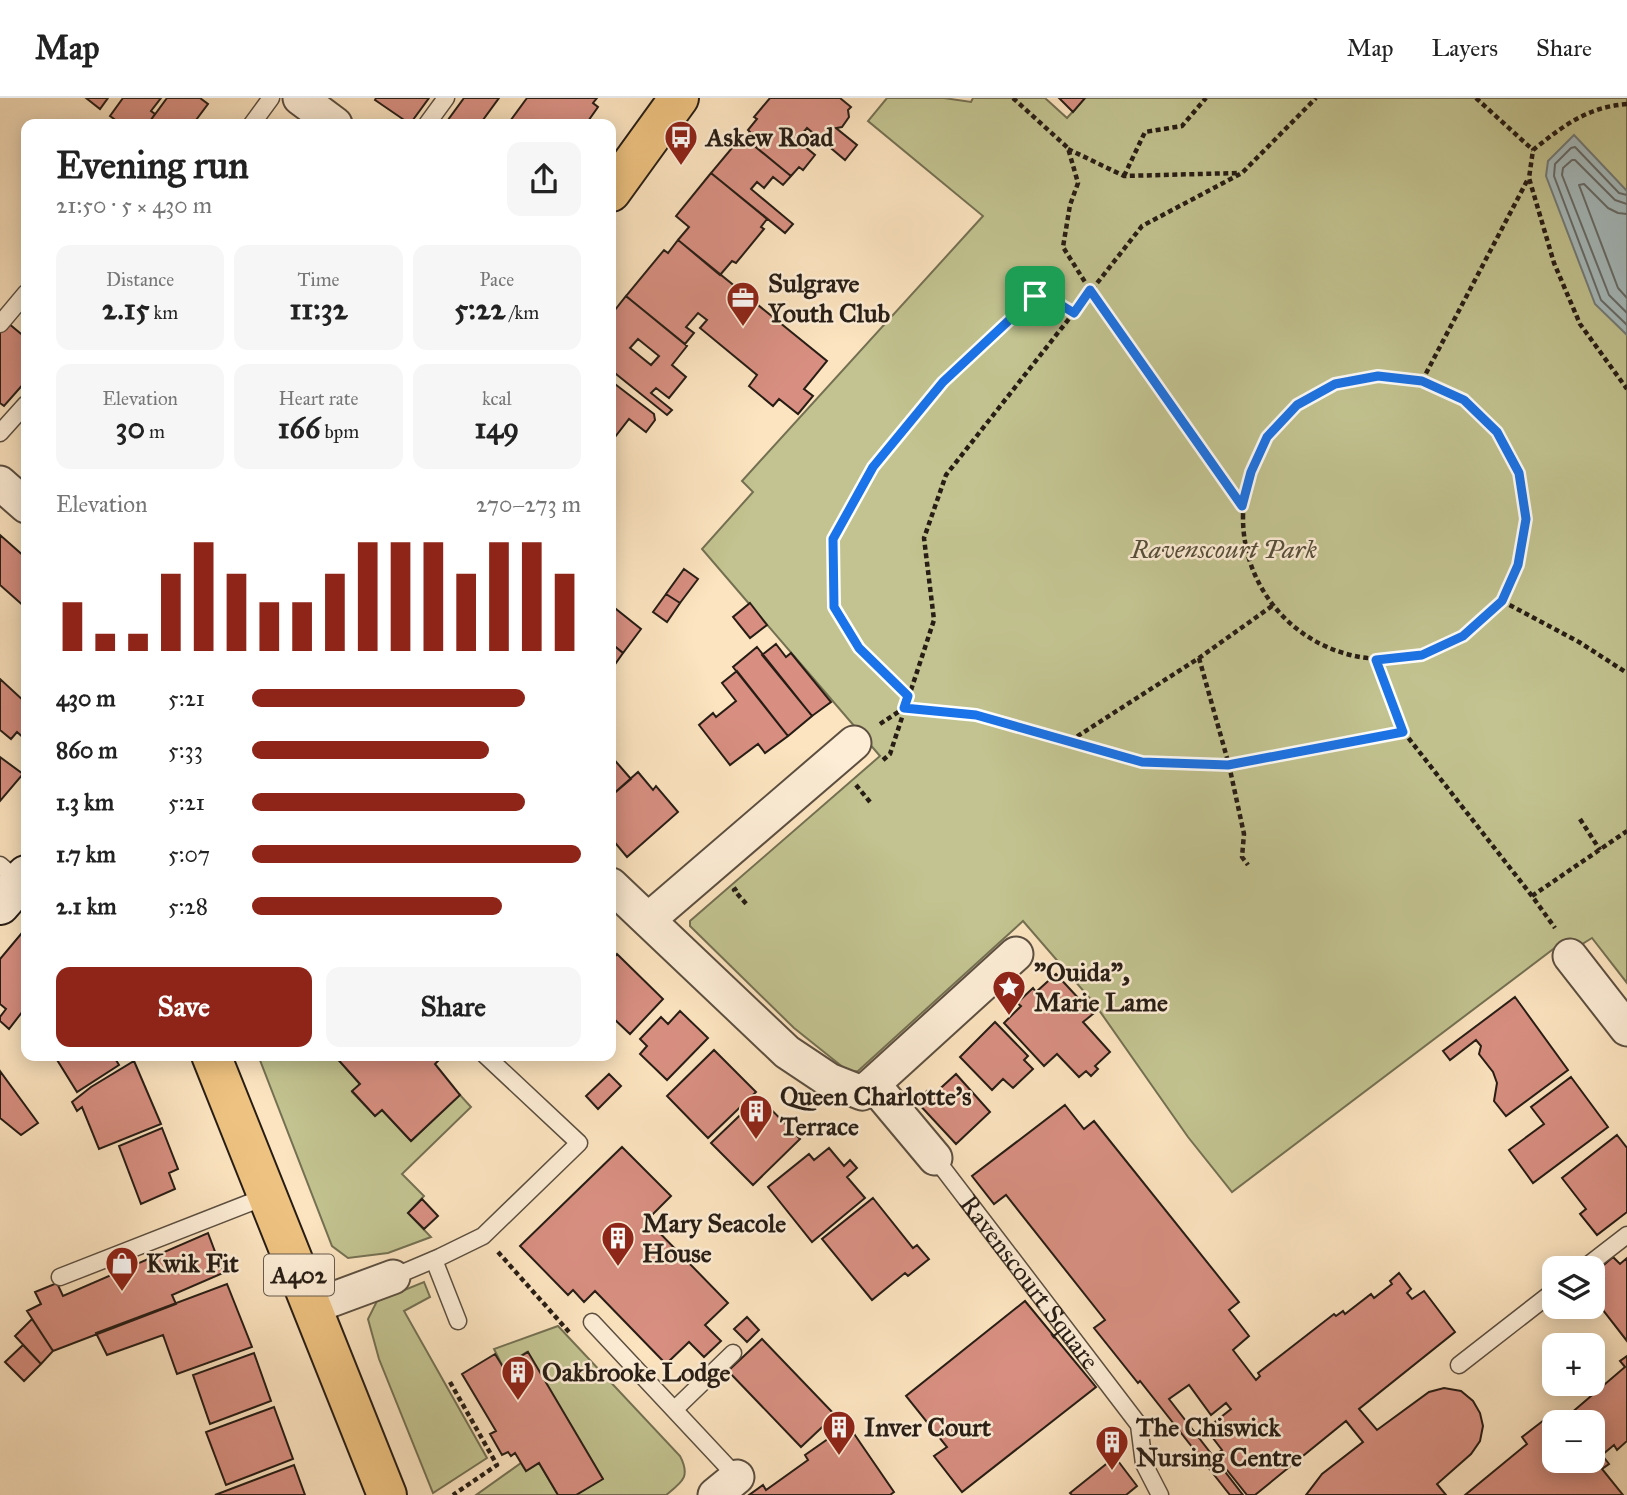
<!DOCTYPE html>
<html lang="en">
<head>
<meta charset="utf-8">
<style>
  :root { --surface:#fff; --page:#f6f6f6; --text:#222; --muted:#767676; --line:#e0e0e0; --accent:#8f2418 }
  body { margin:0; font-family:"IM FELL Great Primer",serif; background:var(--page); color:var(--text); height:100vh; display:flex; flex-direction:column; font-size:26px; white-space:nowrap }
  * { box-sizing:border-box; margin:0 }
  p { font-size:23px; color:var(--muted) }
  .icon { flex:none; width:38px; height:38px; fill:none; stroke:currentColor; stroke-width:2; stroke-linecap:round; stroke-linejoin:round }
  .map { position:relative; flex:1; overflow:hidden }
  .drawer { position:absolute; left:21px; top:21px; width:595px; height:942px; display:flex; flex-direction:column; background:var(--surface); border-radius:14px; box-shadow:0 4px 18px #0003 }
  .drawer>* { flex:none }
  .fabs { position:absolute; left:1542px; top:1158px; display:grid; gap:14px }
  .fabs a { display:grid; place-items:center; width:63px; height:63px; border-radius:14px; background:var(--surface); box-shadow:0 4px 18px #0003; font-size:35px }
  .pin { position:absolute; display:grid; place-items:center; width:60px; height:60px; color:#fff; margin:-30px; border-radius:14px; box-shadow:0 4px 10px #0006 }
  .round { display:grid; place-items:center; flex:none; width:74px; height:74px; border-radius:14px; background:var(--page) }
  .headline { display:flex; align-items:center; justify-content:space-between; height:119px; padding:0 35px }
  h1 { font-size:38px; font-weight:700; line-height:52px }
  .stats { display:grid; grid-template-columns:repeat(3,1fr); gap:10px; height:119px; padding:7px 35px }
  .stats div { display:grid; align-content:center; border-radius:14px; background:var(--page); text-align:center }
  .stats b { font-size:30px; font-weight:700 }
  .stats small { font-size:19px; font-weight:400 }
  .stats p { font-size:19px }
  .chart { height:196px; padding:14px 35px }
  .chart p { display:flex; justify-content:space-between }
  .chart svg { width:100%; height:126px; margin-top:7px; stroke:var(--accent); stroke-width:6 }
  .action { display:flex; gap:14px; margin-top:auto; padding:14px 35px }
  .action a { flex:1; height:80px; border-radius:14px; background:var(--accent); color:#fff; font-size:28px; font-weight:700; line-height:80px; text-align:center }
  .action a+a { background:var(--page); color:var(--text) }
  ul { padding:0 35px; list-style:none; font-size:23px }
  li { display:grid; grid-template-columns:112px 84px 1fr; align-items:center; height:52px }
  li i { height:18px; border-radius:9px; background:var(--accent) }
  header { display:flex; align-items:center; gap:42px; box-sizing:border-box; height:98px; padding:0 35px; background:var(--surface); border-bottom:2px solid var(--line) }
  header strong { font-size:33px }
  nav { display:flex; gap:38px; margin-inline-start:auto; font-size:24px }
  .map>svg:first-child { display:block }
</style>
</head>
<body>
<header>
<strong>Map</strong>
<nav><a>Map</a><a>Layers</a><a>Share</a></nav>
</header>
<div class="map">
<svg width="1627" height="1397" viewBox="0 0 1627 1397">
  <rect width="100%" height="100%" fill="#fce4c0"/>
  <filter id="stains"><feTurbulence type="fractalNoise" baseFrequency=".00286" numOctaves="4"/><feColorMatrix values="0 0 0 0 .2 0 0 0 0 .09 0 0 0 0 .02 0 0 0 .5 -.17"/></filter>
  <radialGradient id="worn" r=".72"><stop offset=".6" stop-color="#630" stop-opacity="0"/><stop offset="1" stop-color="#630" stop-opacity=".3"/></radialGradient>
  <path fill="#c2c390" stroke="#747052" stroke-width="2" d="M887 0H944L971 4 973 0H1045L1067 20 1085 0H1627V885L1592 840 1579 848 1556 849 1232 1094 1188 1039 1094 905 1023 823 858 973 849 974 794 930 690 828V823L880 658 702 451 753 394 742 383 983 118 868 23Z
    M258 957H334L360 986 352 994 375 1018 382 1012 411 1043 460 997 471 1009 402 1076 424 1098 408 1115 431 1139 388 1155 348 1160 332 1148Z
    M424 1184 430 1199 404 1213 487 1360 433 1395 379 1261 368 1221 377 1203Z
    M558 1228 680 1358C691 1379 682 1384 666 1397H576L602 1381 527 1254 503 1269 494 1251Z
    M521 1365 526 1373 539 1365 558 1397H476Z"/>
  <path fill="#a5bbbe" stroke="#737c7a" stroke-width="2" d="M1574 37 1627 93V237L1595 206 1546 78 1548 63Z"/>
  <g fill="none" stroke-linecap="round" stroke-linejoin="round">
    <path stroke="#666c6a" stroke-width="2" d="M1627 97 1619 95 1575 49 1571 50 1555 66 1554 78 1601 202 1627 227
      M1627 106 1615 102 1575 62H1572L1563 70 1562 77 1609 197 1627 215
      M1627 116 1618 115 1608 110 1584 86 1579 87 1618 190 1627 200"/>
  </g>
  <path fill="#d88f81" stroke="#271d15" stroke-width="2" fill-rule="evenodd" d="M86 0H108L100 11Z
    M123 0H161L151 13 155 16 148 26H121L110 18Z
    M167 0H200L208 6 193 26H148Z
    M376 0H429L410 26 375 2Z
    M464 0H499L480 26H445Z
    M527 0H597L593 5 598 9 586 26H508Z
    M770 0H840L851 9 848 12 849 19 842 29 836 30 857 47 845 62 807 30 797 42 815 57 803 72 799 69 791 78 745 40 750 34 748 32 757 21 754 19Z
    M1059 0H1085L1073 14Z
    M742 38 791 78 783 87 773 79 764 90 757 84 751 91 793 126 785 135 711 75Z
    M711 75 767 121 761 129 764 131 736 165 732 163 720 177 678 142 689 129 676 118Z
    M678 142 827 263 804 291 813 298 798 316 779 301 773 308 749 288 757 277 700 230 707 222 698 215 686 229 694 235 685 246 626 198 664 152 668 155Z
    M626 198 687 248 672 267 686 279 669 300 656 290 651 295 672 312 667 317 611 272V217ZM638 241 659 258 651 267 630 250Z
    M8 225 26 240V283L4 308 0 305V235Z
    M611 283 654 316 655 322 646 334 629 321 615 339 611 335Z
    M0 437 26 460V510L0 487Z
    M684 471 698 481 680 505 666 496Z
    M666 496 680 505 667 524 653 514Z
    M750 505 767 527 750 540 733 519Z
    M611 507 641 531 623 555 611 545Z
    M611 545 623 555 611 572Z
    M776 546 786 559 791 555 831 604 812 618 762 557Z
    M757 549 812 618 788 638 733 569Z
    M737 573 788 638 765 655 758 646 730 667 699 627 713 615 716 619 736 603 722 585Z
    M0 581 26 605V642L17 634 11 641 0 632Z
    M611 658 631 681 611 698Z
    M0 659 23 676 0 703Z
    M638 674 653 692 656 688 678 714 627 759 611 740V698Z
    M26 830V909L9 931 0 923V919L6 911 0 906V861Z
    M617 856 663 901 630 936 611 918V863Z
    M1056 876 1093 916 1083 924 1110 954 1095 968 1098 971 1091 978 1086 973 1079 979 1057 956 1044 968 1004 925 1021 908 1017 905 1033 890 1036 894Z
    M1515 899 1568 972 1506 1018 1494 1003 1497 985 1493 974 1479 956 1481 948 1476 942 1450 962 1443 953Z
    M680 913 708 940 667 982 640 956 647 948 640 941 661 919 668 926Z
    M995 924 1028 958 1024 962 1033 971 1013 990 1003 981 992 992 960 959Z
    M714 952 756 994 708 1040 667 998Z
    M54 957H113L119 967 77 994Z
    M334 957H435L439 962 435 966 460 997 411 1043 382 1012 375 1018 352 993 360 986Z
    M134 963 161 1026 99 1051 82 1009 77 1013 72 1004 91 989Z
    M0 973 38 1025 21 1037 0 1020Z
    M609 976 621 988 598 1011 586 998Z
    M956 976 990 1014 956 1046 916 1003 927 993 932 998Z
    M1571 979 1608 1029 1533 1085 1509 1052 1544 1026 1531 1009Z
    M759 999 800 1041 753 1087 711 1045Z
    M1065 1007 1084 1031 1094 1023 1239 1204 1229 1212 1249 1238 1233 1252 1256 1282 1260 1278 1258 1275 1334 1216 1336 1218 1343 1213 1345 1216 1371 1196 1374 1200 1392 1186 1390 1183 1399 1175 1411 1191 1407 1195 1412 1201 1424 1193 1455 1234 1359 1311 1377 1332 1429 1294 1444 1290 1461 1293 1473 1303 1480 1315 1483 1328 1480 1343 1471 1356 1437 1386 1446 1397H1306L1322 1376 1363 1344 1346 1323 1255 1397H1247L1215 1357 1222 1352 1206 1331 1231 1311 1226 1305 1211 1317 1189 1287 1169 1301 1243 1397H1230L1140 1283 1138 1285 1094 1230 1105 1222 1006 1097 994 1106 972 1078Z
    M162 1030 178 1071 169 1075 175 1091 141 1106 119 1048Z
    M1617 1037 1627 1050V1114L1597 1137 1580 1116 1586 1111 1562 1080Z
    M622 1049 671 1098 647 1122 728 1205 705 1227 721 1243 704 1259 689 1244 666 1266 595 1193 584 1204 573 1192 568 1197 520 1148Z
    M829 1050 844 1068 850 1062 857 1070 847 1079 865 1100 812 1144 768 1089 809 1056 814 1062Z
    M873 1100 913 1150 917 1147 929 1161 908 1178 905 1175 872 1202 822 1141Z
    M422 1101 438 1118 424 1131 408 1115Z
    M208 1135 223 1175 172 1197 176 1206 53 1253 27 1213 41 1206 35 1194 57 1185 63 1198Z
    M1613 1159 1620 1166 1627 1160V1243L1592 1198V1190L1604 1180 1598 1172Z
    M227 1186 252 1249 177 1276 163 1237 107 1257 96 1235Z
    M1025 1203 1096 1289 962 1394 934 1358 947 1349 906 1298Z
    M747 1219 759 1232 747 1244 734 1231Z
    M32 1221 53 1253 41 1266 15 1238Z
    M762 1241 835 1317 801 1349 728 1273Z
    M23 1247 41 1266 24 1283 5 1264Z
    M528 1254 603 1381 576 1397H558L539 1365 526 1373 515 1355 511 1358 508 1354 502 1357 490 1336 496 1333 462 1276 495 1256 503 1269Z
    M254 1255 271 1303 210 1326 193 1277Z
    M1627 1258V1343L1617 1352 1614 1347 1602 1357 1609 1366 1602 1371 1623 1397H1465L1527 1346 1522 1339 1553 1315 1559 1317 1563 1322 1625 1269 1620 1263ZM1554 1325H1592V1363H1554Z
    M274 1309 293 1361 226 1387 206 1334Z
    M848 1327 894 1394 890 1397H749L763 1387 766 1392 808 1362 805 1357Z
    M1115 1359 1137 1388 1126 1397H1072L1070 1395Z
    M294 1367 305 1397H215Z"/>
  <g fill="none" stroke-linecap="round" stroke-linejoin="round">
    <defs>
      <g id="lane">
        <path d="M252 26 271 0"/>
        <path d="M427 26 446 0"/>
        <path d="M0 226 26 195"/>
        <path d="M0 335 26 306"/>
        <path d="M0 767 20 784"/>
        <path id="s1" d="M935 1060 1139 1327 1144 1366 1160 1397"/>
        <path d="M434 1162 458 1223"/>
        <path d="M1583 1171 1627 1137"/>
        <path d="M60 1179 267 1098"/>
        <path d="M393 1179 440 1159 483 1138 579 1045 485 957"/>
        <path d="M592 1224 737 1379"/>
        <path d="M1459 1267 1554 1193"/>
        <path d="M675 1311 733 1255"/>
      </g>
      <path id="street" d="M300 0 335 26
        M0 385 26 408
        M611 787 787 954 829 982 862 995 873 986 935 1060
        M648 822 854 645
        M1570 858 1627 931
        M873 986 1016 856
        M312 1209 393 1179
        M715 1397 737 1379"/>
      <path id="secondary" d="M0 807 26 777"/>
      <path id="primary" d="M611 94 679 0
        M211 957 387 1397"/>
    </defs>
    <use href="#lane" stroke="#5c4f40" stroke-width="19"/>
    <use href="#street" stroke="#5c4f40" stroke-width="37"/>
    <use href="#secondary" stroke="#271d15" stroke-width="42"/>
    <use href="#primary" stroke="#271d15" stroke-width="42"/>
    <path stroke="#271d15" stroke-width="4.5" stroke-dasharray="5 3.5" stroke-linecap="butt" d="M1013 0 1068 50 1078 85 1070 107 1063 149 1090 192 1242 408
      M1476 0 1533 52
      M1627 6C1587 9 1563 28 1533 52L1529 80 1554 165 1580 226 1627 291
      M1068 51 1124 78 1238 75
      M1124 78 1145 34 1182 28 1206 0
      M1243 420a141 141 0 1 1 282 0a141 141 0 1 1-282 0Z
      M1422 283 1528 81
      M1502 503 1579 544 1627 575
      M1199 560 1229 667 1244 736 1242 759 1248 767
      M1376 562 1403 633 1532 798 1555 830
      M908 598 860 550 834 509 833 441 873 368 943 284 1035 198 1061 207 1074 215
      M880 626 904 610 976 617 1142 665 1229 667 1403 633
      M1070 643 1199 560 1272 508
      M883 662 890 656 934 522 924 440 946 377 1142 128 1242 75 1316 0
      M856 687 870 704
      M1580 721 1600 752
      M737 790 734 792 748 808
      M1532 798 1627 733
      M498 1154 569 1234
      M450 1284 497 1367 453 1397"/>
    <use href="#lane" stroke="#fdedd6" stroke-width="16"/>
    <use href="#street" stroke="#fdedd6" stroke-width="33"/>
    <use href="#secondary" stroke="#fdedd6" stroke-width="38"/>
    <use href="#primary" stroke="#eec280" stroke-width="38"/>
  </g>
  <g fill="none" stroke-linecap="round" stroke-linejoin="round">
    <defs>
      <path id="route" d="M1090 192 1242 408 1251 374 1267 339 1297 307 1335 286 1378 278 1422 283 1464 302 1497 334 1519 375 1526 421 1518 467 1502 503 1463 538 1422 557 1376 562 1403 634 1228 667 1142 664 976 617 904 610 908 598 859 550 834 509 833 441 873 369 943 284 1035 198 1061 207 1074 215Z"/>
    </defs>
    <use href="#route" stroke="#fff" stroke-width="14"/>
    <use href="#route" stroke="#1a73e8" stroke-width="9"/>
  </g>
  <defs>
    <symbol id="bus-pin" viewBox="-11 -11 22 30"><path d="M0 17L-7.5 6A9.5 9.5 0 1 1 7.5 6Z" fill="#8f2418" stroke="#fdedd6"/><path d="M-5-6H5V4H4V6H2V4H-2V6H-4V4H-5ZM-3.5-4V0h7V-4ZM-3.5 1.2v1.5H-2V1.2ZM2 1.2v1.5H3.5V1.2Z" fill="#fff"/></symbol>
    <symbol id="office-pin" viewBox="-11 -11 22 30"><path d="M0 17L-7.5 6A9.5 9.5 0 1 1 7.5 6Z" fill="#8f2418" stroke="#fdedd6"/><path d="M-6-3h4V-5.5h4V-3h4V5H-6ZM-1-4.5V-3h2v-1.5ZM-6 0V1H6V0Z" fill="#fff"/></symbol>
    <symbol id="sight-pin" viewBox="-11 -11 22 30"><path d="M0 17L-7.5 6A9.5 9.5 0 1 1 7.5 6Z" fill="#8f2418" stroke="#fdedd6"/><path d="M0-6L1.8-2.2L6-1.7L2.9 1.2L3.7 5.4L0 3.3L-3.7 5.4L-2.9 1.2L-6-1.7L-1.8-2.2Z" fill="#fff"/></symbol>
    <symbol id="building-pin" viewBox="-11 -11 22 30"><path d="M0 17L-7.5 6A9.5 9.5 0 1 1 7.5 6Z" fill="#8f2418" stroke="#fdedd6"/><path d="M-4-6H4V6H1V3H-1V6H-4ZM-2.5-4.3h1.7v1.8h-1.7ZM.8-4.3h1.7v1.8H.8ZM-2.5-1h1.7V.8h-1.7ZM.8-1h1.7V.8H.8Z" fill="#fff"/></symbol>
    <symbol id="shop-pin" viewBox="-11 -11 22 30"><path d="M0 17L-7.5 6A9.5 9.5 0 1 1 7.5 6Z" fill="#8f2418" stroke="#fdedd6"/><path d="M-5-2.5h2.3a2.7 3.5 0 0 1 5.4 0H5L5.5 6h-11ZM-1.5-2.5h3a1.5 2.3 0 0 0-3 0Z" fill="#fff"/></symbol>
  </defs>
  <g fill-rule="evenodd">
    <use href="#bus-pin" x="662" y="20" width="38" height="52"/>
    <use href="#office-pin" x="724" y="181" width="38" height="52"/>
    <use href="#sight-pin" x="990" y="870" width="38" height="52"/>
    <use href="#building-pin" x="737" y="994" width="38" height="52"/>
    <use href="#building-pin" x="599" y="1121" width="38" height="52"/>
    <use href="#shop-pin" x="103" y="1146" width="38" height="52"/>
    <use href="#building-pin" x="499" y="1255" width="38" height="52"/>
    <use href="#building-pin" x="820" y="1310" width="38" height="52"/>
    <use href="#building-pin" x="1093" y="1325" width="38" height="52"/>
  </g>
  <g text-anchor="middle" stroke-width="5" stroke-linejoin="round" paint-order="stroke">
    <rect fill="#fdedd6" stroke="#675b4f" stroke-width="2" x="264" y="1156.5" width="70" height="41" rx="5"/>
    <g font-size="24" font-weight="bold" fill="#271d15">
      <text x="299" y="1185">A402</text>
    </g>
    <g font-size="26" font-weight="bold" fill="#271d15" stroke="#fdedd6" text-anchor="start">
      <text x="706" y="48">Askew Road</text>
      <text x="768" y="194">Sulgrave<tspan x="768" dy="30">Youth Club</tspan></text>
      <text x="1034" y="883">"Ouida",<tspan x="1034" dy="30">Marie Lame</tspan></text>
      <text x="780" y="1007">Queen Charlotte's<tspan x="780" dy="30">Terrace</tspan></text>
      <text x="642" y="1134">Mary Seacole<tspan x="642" dy="30">House</tspan></text>
      <text x="146" y="1174">Kwik Fit</text>
      <text x="542" y="1283">Oakbrooke Lodge</text>
      <text x="864" y="1338">Inver Court</text>
      <text x="1136" y="1338">The Chiswick<tspan x="1136" dy="30">Nursing Centre</tspan></text>
    </g>
    <g font-size="26" font-style="italic" fill="#564f3a" stroke="#fdedd6">
      <text x="1224" y="460">Ravenscourt Park</text>
    </g>
    <g font-size="26" fill="#271d15" stroke="#fdedd6">
      <text dy="9" stroke="none"><textPath href="#s1" startOffset="156">Ravenscourt Square</textPath></text>
    </g>
  </g>
  <rect width="100%" height="100%" filter="url(#stains)"/>
  <rect width="100%" height="100%" fill="url(#worn)"/>
</svg>
<div class="fabs">
<a><svg class="icon" aria-label="layers" viewBox="0 0 24 24"><path d="M12 4l9 5-9 5-9-5zM3 14l9 5 9-5"/></svg></a>
<a>+</a>
<a>−</a>
</div>
<div class="pin" style="left:1035px;top:198px;background:#1e9e55"><svg class="icon" aria-label="arrive" viewBox="0 0 24 24"><path d="M6 21V4h12l-3 4 3 4H6"/></svg></div>
<section class="drawer">
<div class="headline"><div><h1>Evening run</h1><p>21:50 · 5 × 430 m</p></div><a class="round"><svg class="icon" aria-label="share" viewBox="0 0 24 24"><path d="M12 15V3M7 8l5-5 5 5M5 13v7h14v-7"/></svg></a></div>
<div class="stats">
<div><p>Distance</p><b>2.15<small> km</small></b></div>
<div><p>Time</p><b>11:32</b></div>
<div><p>Pace</p><b>5:22<small> /km</small></b></div>
</div>
<div class="stats">
<div><p>Elevation</p><b>30<small> m</small></b></div>
<div><p>Heart rate</p><b>166<small> bpm</small></b></div>
<div><p>kcal</p><b>149</b></div>
</div>
<div class="chart"><p><span>Elevation</span>270–273 m</p>
<svg viewBox="0 0 160 44" preserveAspectRatio="none"><path d="M5 44V27M15 44V38M25 44V38M35 44V17M45 44V6M55 44V17M65 44V27M75 44V27M85 44V17M95 44V6M105 44V6M115 44V6M125 44V17M135 44V6M145 44V6M155 44V17"/></svg>
</div>
<ul>
<li><b>430 m</b>5:21<i style="width:83%"></i></li>
<li><b>860 m</b>5:33<i style="width:72%"></i></li>
<li><b>1.3 km</b>5:21<i style="width:83%"></i></li>
<li><b>1.7 km</b>5:07<i style="width:100%"></i></li>
<li><b>2.1 km</b>5:28<i style="width:76%"></i></li>
</ul>
<div class="action"><a>Save</a><a>Share</a></div>
</section>
</div>
</body>
</html>
